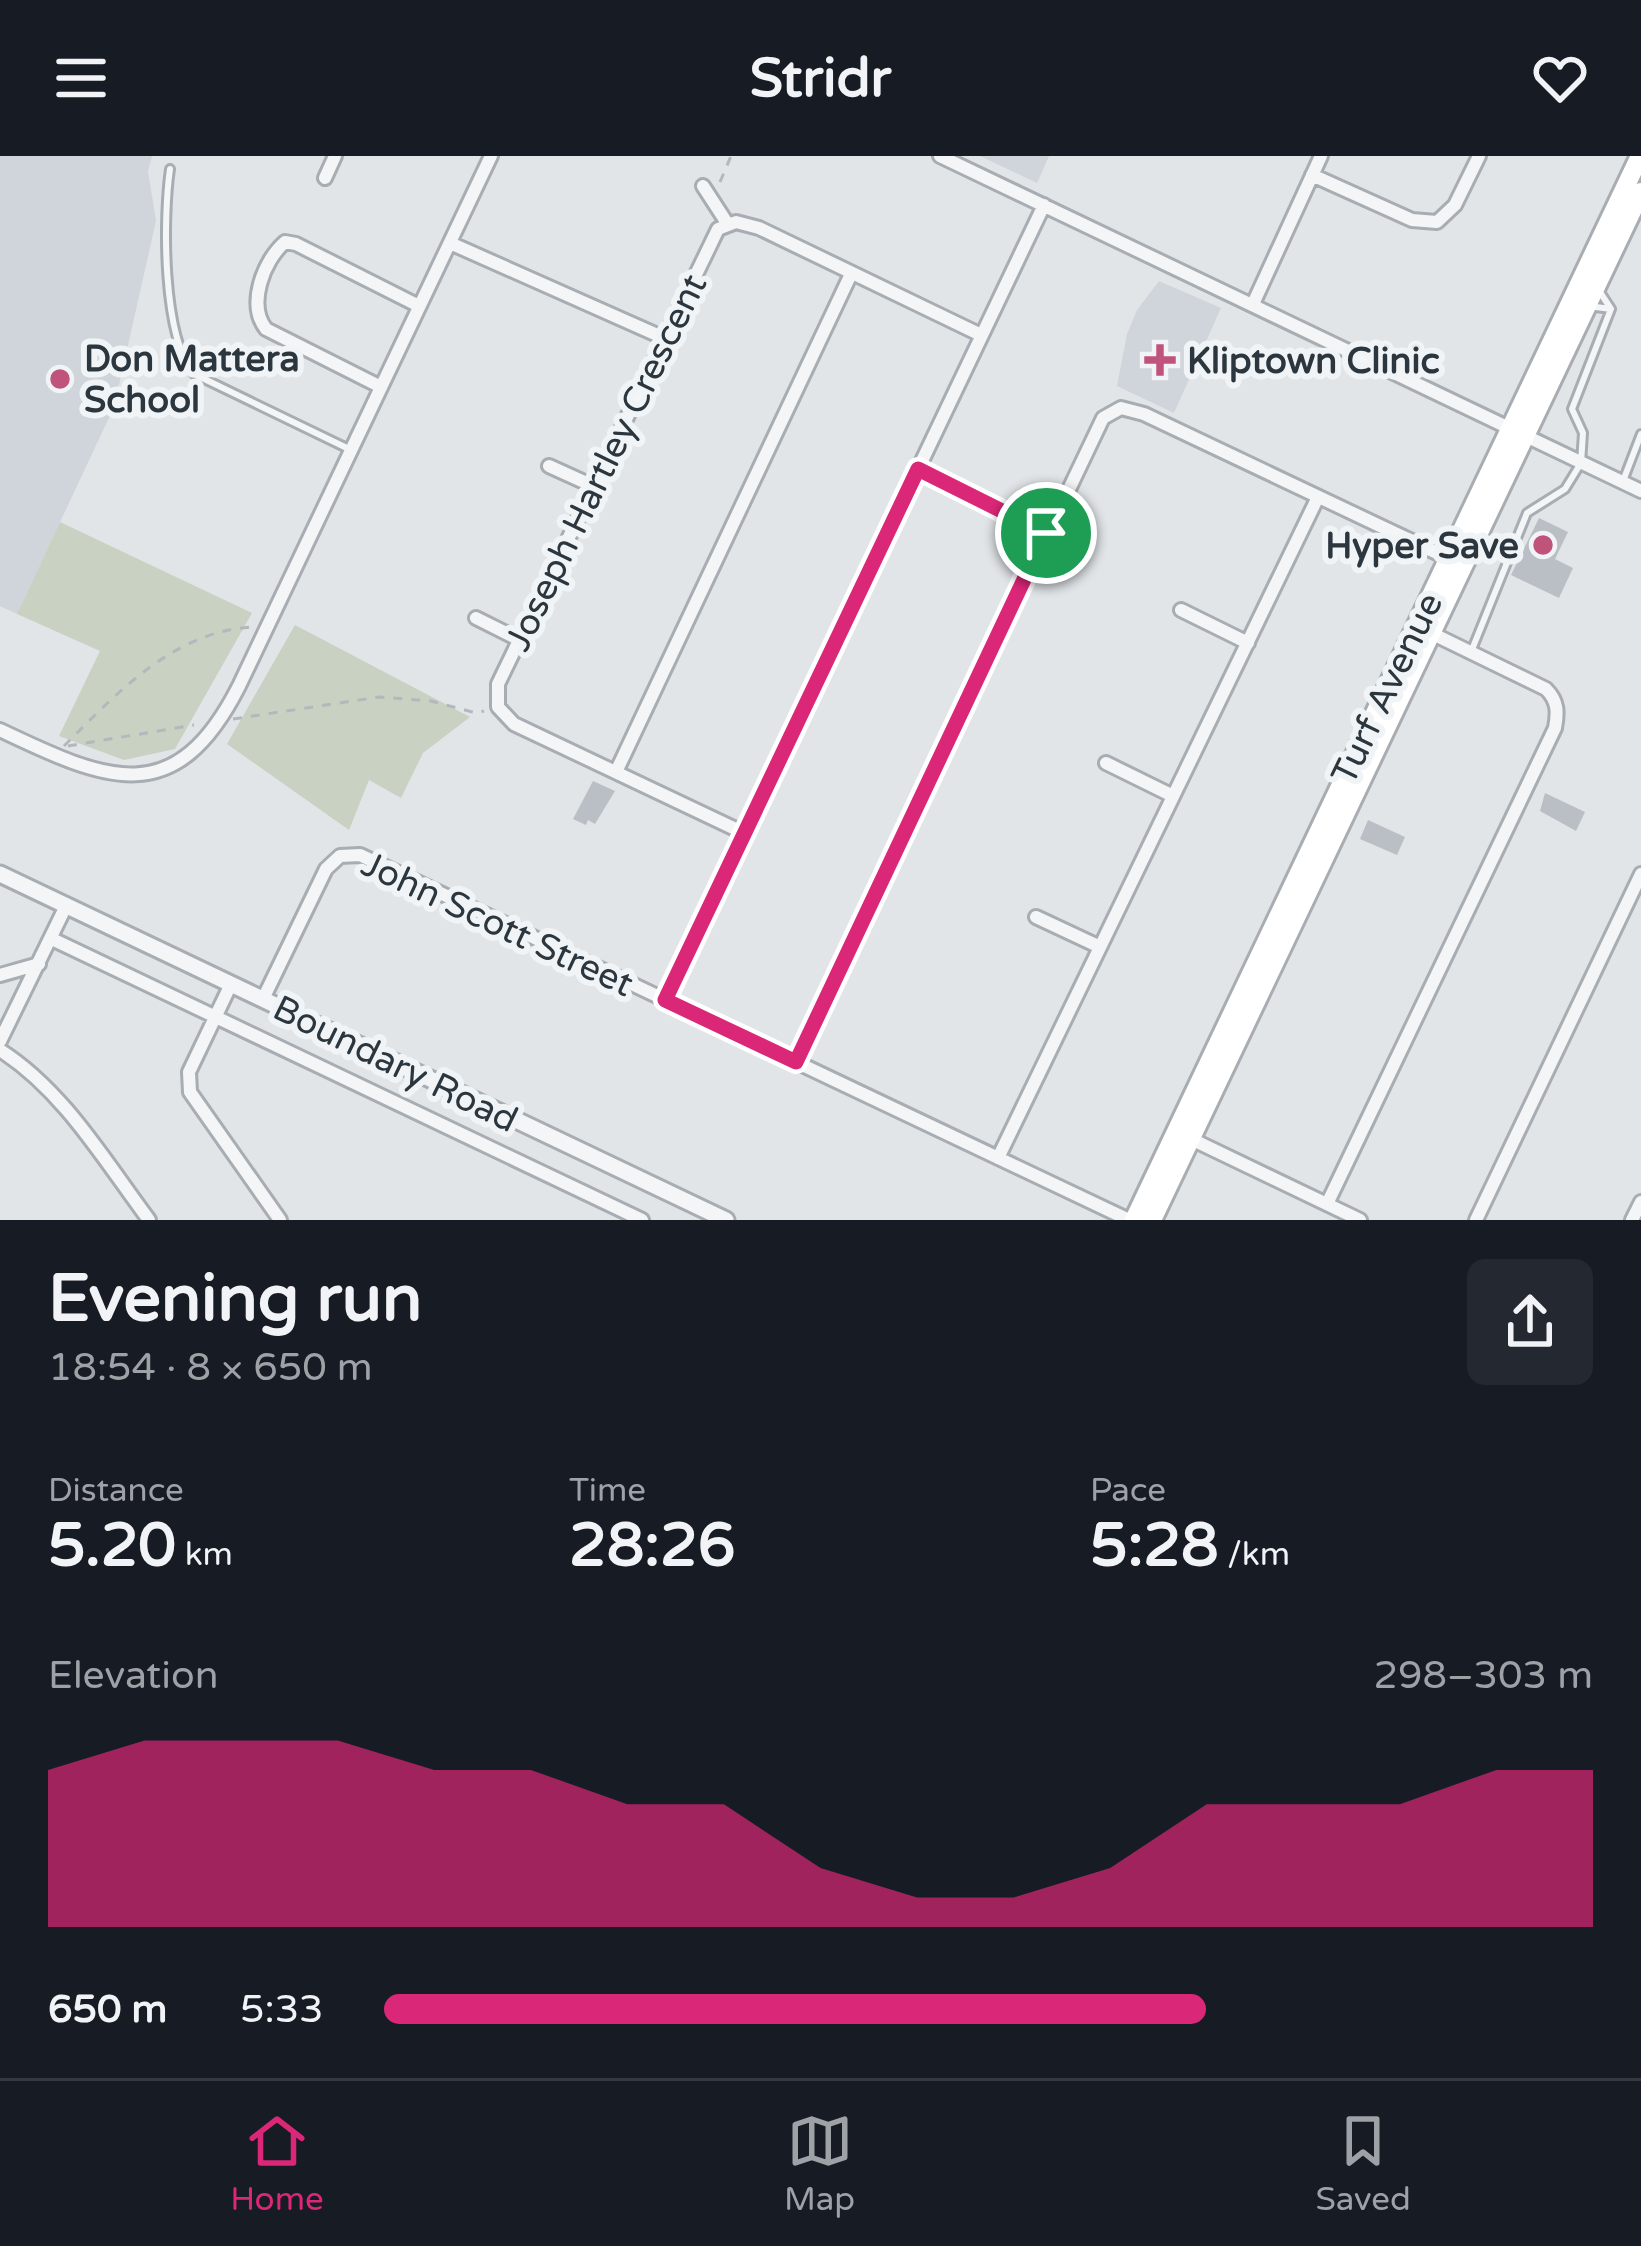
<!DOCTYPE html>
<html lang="en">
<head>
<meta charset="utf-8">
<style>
  :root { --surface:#171b24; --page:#242831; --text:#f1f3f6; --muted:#9ea1a6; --line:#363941; --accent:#db2777 }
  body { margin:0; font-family:"Varela Round",sans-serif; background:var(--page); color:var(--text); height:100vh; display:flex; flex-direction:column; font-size:45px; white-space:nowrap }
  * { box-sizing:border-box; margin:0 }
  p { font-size:39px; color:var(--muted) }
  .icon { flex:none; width:66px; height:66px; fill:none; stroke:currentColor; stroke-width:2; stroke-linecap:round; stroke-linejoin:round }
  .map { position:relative; height:1064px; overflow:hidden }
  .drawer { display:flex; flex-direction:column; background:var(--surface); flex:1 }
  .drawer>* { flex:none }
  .pin { position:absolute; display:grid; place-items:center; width:102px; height:102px; color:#fff; margin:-51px; border:6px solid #fff; border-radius:50%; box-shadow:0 3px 12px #0007 }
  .round { display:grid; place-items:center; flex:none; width:126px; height:126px; border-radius:18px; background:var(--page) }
  .overview { display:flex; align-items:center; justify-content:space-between; height:204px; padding:0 48px }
  h1 { font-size:66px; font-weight:700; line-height:90px }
  .metrics { display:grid; grid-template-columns:repeat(3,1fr); gap:18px; height:204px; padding:12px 48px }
  .metrics div { display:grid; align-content:center }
  .metrics b { font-size:60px; font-weight:700 }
  .metrics small { font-size:33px; font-weight:400 }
  .metrics p { font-size:33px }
  .chart { height:336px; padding:24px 48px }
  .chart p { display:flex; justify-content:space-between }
  .chart svg { width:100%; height:216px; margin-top:12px; fill:var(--accent); opacity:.7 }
  ul { padding:0 48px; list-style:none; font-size:39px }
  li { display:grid; grid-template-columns:192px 144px 1fr; align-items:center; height:90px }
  li i { height:30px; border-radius:15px; background:var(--accent) }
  header { display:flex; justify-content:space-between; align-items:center; height:156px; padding:0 48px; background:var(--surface); font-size:54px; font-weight:700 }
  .tabs { display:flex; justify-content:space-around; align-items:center; height:168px; border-top:3px solid var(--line); background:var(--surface); font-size:33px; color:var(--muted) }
  .tabs a { display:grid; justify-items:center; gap:6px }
  .tabs .selected { color:var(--accent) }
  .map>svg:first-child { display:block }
</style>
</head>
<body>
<header><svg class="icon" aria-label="menu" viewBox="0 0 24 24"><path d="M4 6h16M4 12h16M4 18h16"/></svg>Stridr<svg class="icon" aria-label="heart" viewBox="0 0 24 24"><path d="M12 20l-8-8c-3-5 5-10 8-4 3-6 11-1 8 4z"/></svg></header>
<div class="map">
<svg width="1641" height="1064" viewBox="0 0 1641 1064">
  <rect width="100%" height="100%" fill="#e1e5e8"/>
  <path fill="#cfd5da" d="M0 0H152L148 15 156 65 114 251 17 458 0 450Z
    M980 0H1049L1037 27Z
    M1159 125 1221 152 1174 257 1117 230 1127 178 1137 154Z"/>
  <path fill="#c9d1c3" d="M60 366 252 457 175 593 124 604 59 580 100 495 17 458Z
    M295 469 470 561 423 597 401 642 369 624 349 674 227 588Z"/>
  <path fill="#b9bfc4" d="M1539 362 1568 376 1555 403 1573 412 1559 442 1511 419Z
    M593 625 615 635 595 668 588 664 586 669 573 663Z
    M1545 637 1585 656 1576 675 1540 655Z
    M1368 664 1405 681 1397 699 1360 683Z"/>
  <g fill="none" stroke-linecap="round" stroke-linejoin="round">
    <defs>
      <path id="service" d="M170 13C163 61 162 180 194 218L351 294
        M1588 150 1611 153 1598 133
        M1623 325 1641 278
        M1471 496 1527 357 1565 333 1581 307 1583 277 1572 253 1611 153"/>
      <path id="minor" d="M940 0 1641 335
        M1312 19 1412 64 1437 66 1455 49 1479 0
        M325 22 335 0
        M703 30 727 67
        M450 87 664 182
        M1253 148 1321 0
        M381 231 266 173C247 149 263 105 285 86L296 88 419 150
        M549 310 593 330
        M918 313 1046 377
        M1181 454 1248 487
        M476 462 520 484
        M0 574C107 625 175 656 239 530L491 0
        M1106 607 1173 640
        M616 616 851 118
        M746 678 514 568 498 551V528L718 73 736 66 759 72 981 179
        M1036 761 1100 791
        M52 783 642 1064
        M0 819 39 808
        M231 828 189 916 190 936 280 1064
        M263 843 326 713 340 700 360 699 1129 1064
        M665 844 1044 49
        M0 885 66 750
        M0 894C64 935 104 1004 149 1064
        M796 906 1103 262 1121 252 1144 258 1456 406
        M1187 981 1360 1064
        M998 1002 1318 341
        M1327 1048 1555 572C1558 556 1558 545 1546 533L1429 476
        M1476 1064 1641 718
        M1632 1064 1641 1046"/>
      <path id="tertiary" d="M0 718 726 1064"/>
      <path id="secondary" d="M1134 1064 1640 0
        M1152 1064 1641 36"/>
    </defs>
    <use href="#service" stroke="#a7adb2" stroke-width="12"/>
    <use href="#minor" stroke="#a7adb2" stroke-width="18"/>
    <use href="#tertiary" stroke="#a7adb2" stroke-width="21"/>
    <use href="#secondary" stroke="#a7adb2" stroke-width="24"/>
    <path stroke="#b3b8bc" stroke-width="3" stroke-dasharray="9 9" stroke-linecap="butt" d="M720 26 731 0
      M233 563 379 541 431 545 476 557 484 555
      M64 590C117 537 175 474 254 471
      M68 590 194 569"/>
    <use href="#service" stroke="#f3f5f7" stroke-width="6"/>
    <use href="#minor" stroke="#f3f5f7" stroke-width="12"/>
    <use href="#tertiary" stroke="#f3f5f7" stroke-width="15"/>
    <use href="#secondary" stroke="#fff" stroke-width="18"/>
  </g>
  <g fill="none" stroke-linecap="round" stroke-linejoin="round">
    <defs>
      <path id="route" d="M918 313 1046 377 796 906 665 844Z"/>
    </defs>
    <use href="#route" stroke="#fff" stroke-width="24"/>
    <use href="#route" stroke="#db2777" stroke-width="15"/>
  </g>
  <g fill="#c05379" stroke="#f0f4f6" stroke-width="4.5">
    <path d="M1154 186h12v12h12v12h-12v12h-12v-12h-12v-12h12z"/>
    <circle cx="60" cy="223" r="12"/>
    <circle cx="1543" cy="389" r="12"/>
  </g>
  <g text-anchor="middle" stroke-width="12" stroke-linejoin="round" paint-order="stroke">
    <g font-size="36" font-weight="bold" fill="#2b363e" stroke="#f0f4f6" text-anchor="start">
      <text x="84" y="215">Don Mattera<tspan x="84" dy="41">School</tspan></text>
      <text x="1187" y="217">Kliptown Clinic</text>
      <text x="1519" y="402" text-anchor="end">Hyper Save</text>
    </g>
    <g font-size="36" fill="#2b363e" stroke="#f0f4f6">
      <text transform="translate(605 306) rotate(-64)" y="13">Joseph Hartley Crescent</text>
      <text transform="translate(1386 532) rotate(-64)" y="13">Turf Avenue</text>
      <text transform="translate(498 767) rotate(25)" y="13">John Scott Street</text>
      <text transform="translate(396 907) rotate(26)" y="13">Boundary Road</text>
    </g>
  </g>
</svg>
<div class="pin" style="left:1046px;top:377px;background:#1e9e55"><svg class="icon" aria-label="arrive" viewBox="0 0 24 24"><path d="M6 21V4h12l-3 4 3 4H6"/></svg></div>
</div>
<section class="drawer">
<div class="overview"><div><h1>Evening run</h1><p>18:54 · 8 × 650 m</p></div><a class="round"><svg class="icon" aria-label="share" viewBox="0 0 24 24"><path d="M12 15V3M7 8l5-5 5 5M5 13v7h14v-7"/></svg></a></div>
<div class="metrics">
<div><p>Distance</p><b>5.20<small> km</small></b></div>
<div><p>Time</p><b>28:26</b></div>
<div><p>Pace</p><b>5:28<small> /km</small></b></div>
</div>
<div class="chart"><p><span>Elevation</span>298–303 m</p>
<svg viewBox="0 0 160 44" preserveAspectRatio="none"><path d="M0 44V12L10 6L20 6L30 6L40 12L50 12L60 19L70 19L80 32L90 38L100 38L110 32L120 19L130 19L140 19L150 12L160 12V44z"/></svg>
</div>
<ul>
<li><b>650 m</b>5:33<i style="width:68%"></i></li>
</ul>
</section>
<nav class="tabs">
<a class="selected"><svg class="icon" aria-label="home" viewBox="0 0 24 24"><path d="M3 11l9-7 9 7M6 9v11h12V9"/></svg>Home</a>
<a><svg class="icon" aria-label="map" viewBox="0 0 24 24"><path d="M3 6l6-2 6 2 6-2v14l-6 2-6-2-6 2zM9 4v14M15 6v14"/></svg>Map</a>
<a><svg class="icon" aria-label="saved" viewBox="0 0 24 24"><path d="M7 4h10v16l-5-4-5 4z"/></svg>Saved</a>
</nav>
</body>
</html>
